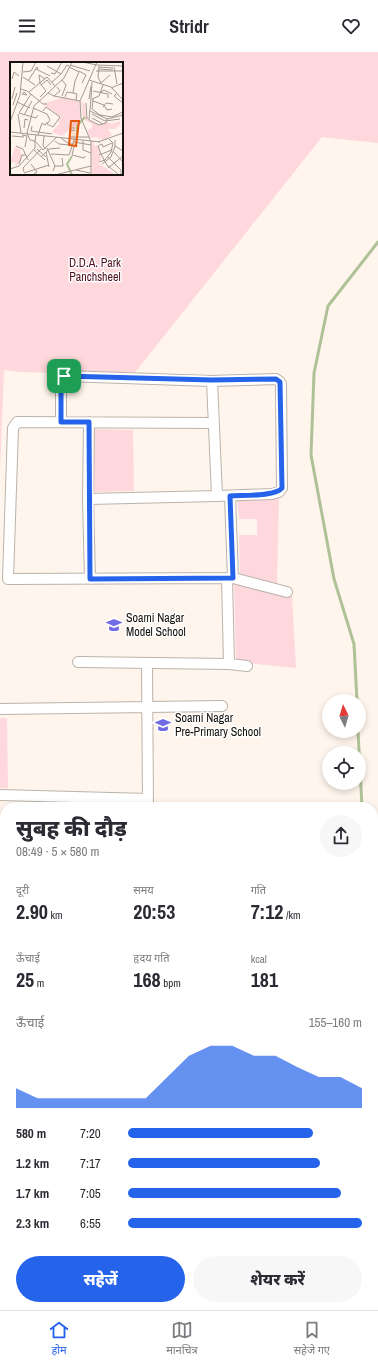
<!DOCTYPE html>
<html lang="hi">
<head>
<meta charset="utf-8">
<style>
  :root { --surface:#fff; --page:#f7f7f7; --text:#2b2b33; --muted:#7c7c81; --line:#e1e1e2; --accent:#2563eb }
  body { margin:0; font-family:"Archivo Narrow","Noto Sans Devanagari",sans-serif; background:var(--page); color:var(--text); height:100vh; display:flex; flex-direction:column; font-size:15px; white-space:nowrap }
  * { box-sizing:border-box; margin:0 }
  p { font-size:13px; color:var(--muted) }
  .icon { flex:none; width:22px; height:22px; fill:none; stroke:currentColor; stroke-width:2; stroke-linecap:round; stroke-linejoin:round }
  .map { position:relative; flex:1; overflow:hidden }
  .side { position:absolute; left:0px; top:750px; width:378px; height:508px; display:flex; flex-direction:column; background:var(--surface); border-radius:16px 16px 0 0; box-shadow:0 2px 6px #0003 }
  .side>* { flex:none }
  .needle { width:26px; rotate:355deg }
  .controls { position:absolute; left:322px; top:642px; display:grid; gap:8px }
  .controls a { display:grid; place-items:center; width:44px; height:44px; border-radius:50%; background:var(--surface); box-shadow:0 2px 6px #0003; font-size:20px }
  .pin { position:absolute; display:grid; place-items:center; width:34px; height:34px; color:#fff; margin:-17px; border-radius:8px; box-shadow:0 2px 6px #0006 }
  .round { display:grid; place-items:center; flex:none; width:42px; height:42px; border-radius:21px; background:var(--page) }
  .overview { display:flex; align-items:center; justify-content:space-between; height:68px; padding:0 16px }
  h1 { font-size:22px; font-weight:800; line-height:30px }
  .figures { display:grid; grid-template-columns:repeat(3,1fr); gap:6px; height:68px; padding:4px 16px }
  .figures div { display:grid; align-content:center }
  .figures b { font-size:20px; font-weight:800 }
  .figures small { font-size:11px; font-weight:400 }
  .figures p { font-size:11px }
  .chart { height:112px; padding:8px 16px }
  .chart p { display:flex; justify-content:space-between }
  .chart svg { width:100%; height:72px; margin-top:4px; fill:var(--accent); opacity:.7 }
  .primary-button { display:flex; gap:8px; margin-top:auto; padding:8px 16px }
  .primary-button a { flex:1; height:46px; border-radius:24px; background:var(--accent); color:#fff; font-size:16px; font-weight:800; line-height:46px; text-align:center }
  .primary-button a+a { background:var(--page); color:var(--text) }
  ul { padding:0 16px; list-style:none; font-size:13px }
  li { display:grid; grid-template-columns:64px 48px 1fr; align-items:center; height:30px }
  li i { height:10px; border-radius:5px; background:var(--accent) }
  header { display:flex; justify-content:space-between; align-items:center; height:52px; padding:0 16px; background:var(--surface); font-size:18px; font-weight:800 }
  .tab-bar { display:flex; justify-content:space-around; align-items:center; height:56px; border-top:1px solid var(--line); background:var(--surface); font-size:11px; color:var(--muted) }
  .tab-bar a { display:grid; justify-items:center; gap:2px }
  .tab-bar .active { color:var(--accent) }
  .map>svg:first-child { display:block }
</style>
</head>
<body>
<header><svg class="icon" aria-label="menu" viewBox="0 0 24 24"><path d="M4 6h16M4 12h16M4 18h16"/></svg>Stridr<svg class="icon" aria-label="heart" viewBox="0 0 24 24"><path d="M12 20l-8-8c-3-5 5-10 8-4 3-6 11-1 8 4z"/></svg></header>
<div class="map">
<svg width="378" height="1258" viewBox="0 0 378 1258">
  <rect width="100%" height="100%" fill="#fff5ec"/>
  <path fill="#fed8dc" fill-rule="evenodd" d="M0 0H378V91L322 85 133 323 20 320 4 318 0 420ZM11 11H122V122H11Z
    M94 377 133 378 134 439 93 440Z
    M279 445 277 532 240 523 239 483H257V467H239L237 446Z
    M234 531 292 544 296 616 236 610Z
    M0 666H7L8 736H0Z
    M26 1253H175L173 1258H39Z"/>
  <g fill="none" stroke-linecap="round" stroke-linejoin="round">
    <path stroke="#afc297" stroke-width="3" d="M357 649 354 592 334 527 311 403 314 321 328 254 378 190
      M358 679 362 755
      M243 1258 245 1253"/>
    <defs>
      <path id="minor" d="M212 329 217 444
        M61 370V328L64 324 212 329 276 327 280 330 281 332 282 436 279 440 272 442 217 444 88 447 89 370
        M213 371 17 370 13 376 8 527 233 526 230 444
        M88 447 90 527
        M227 526 229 612
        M233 526 287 540
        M78 610 229 612 247 614
        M147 612 148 755
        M0 657 222 654
        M0 743 148 747
        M0 897H5
        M0 943H5
        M0 998H5
        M0 1126H5
        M0 1219 5 1220
        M272 1258 274 1253"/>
      <path id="tertiary" d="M0 840H5
        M373 841H378
        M373 1109 378 1110
        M189 1258 191 1253"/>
      <path id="primary" d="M373 862 378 863
        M0 863H5
        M0 876H5
        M373 878H378"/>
    </defs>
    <use href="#minor" stroke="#bbb3aa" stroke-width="12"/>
    <use href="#tertiary" stroke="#bbb3aa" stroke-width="14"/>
    <use href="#primary" stroke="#bbb3aa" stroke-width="18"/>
    <use href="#minor" stroke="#fff" stroke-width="10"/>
    <use href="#tertiary" stroke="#fff" stroke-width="12"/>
    <use href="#primary" stroke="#fff" stroke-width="16"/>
  </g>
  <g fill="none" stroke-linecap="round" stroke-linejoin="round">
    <defs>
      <path id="route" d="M64 324 212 328 276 327 280 330 282 436C275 445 242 443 230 444L233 526 90 527 89 370H61V328Z"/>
    </defs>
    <use href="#route" stroke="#fff" stroke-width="8"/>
    <use href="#route" stroke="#2563eb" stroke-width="5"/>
  </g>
  <defs>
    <symbol id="school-bare" viewBox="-9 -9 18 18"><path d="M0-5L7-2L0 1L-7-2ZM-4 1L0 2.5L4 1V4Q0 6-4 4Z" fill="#716be6" stroke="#fff" stroke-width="2.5" paint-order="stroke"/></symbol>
  </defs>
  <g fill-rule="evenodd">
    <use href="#school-bare" x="103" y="562" width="22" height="22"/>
    <use href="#school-bare" x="152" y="662" width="22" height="22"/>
  </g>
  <g text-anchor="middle" stroke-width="3" stroke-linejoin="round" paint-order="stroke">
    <g font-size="12" fill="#4f1021" stroke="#fff">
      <text x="95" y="215">D.D.A. Park<tspan x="95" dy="14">Panchsheel</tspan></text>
    </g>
    <g font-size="12" fill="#15120e" stroke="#fff" text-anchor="start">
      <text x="126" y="570">Soami Nagar<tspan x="126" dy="14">Model School</tspan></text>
      <text x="175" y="670">Soami Nagar<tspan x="175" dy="14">Pre-Primary School</tspan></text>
    </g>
  </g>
  <g transform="translate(10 10)">
    <rect width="113" height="113" fill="#fff5ec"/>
    <path d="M51 36 69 39 71 59 52 74 42 70 50 61 48 59 51 55 33 42ZM71 39 75 42 76 55 88 63 97 60 101 62 110 59 111 61 105 67H98L102 73 92 79 91 75 89 79 88 75 80 76 77 68 82 66V62L73 57ZM84 79V84L87 83 89 88 91 97 88 101 106 113 82 112 81 82ZM5 85 11 87 10 90 14 94 10 96 12 97 6 104 5 100 0 101Z" fill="#fed8dc"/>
    <path fill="none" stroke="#afc297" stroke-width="2" d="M67 74V64L75 55M62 94 57 102 62 113"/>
    <path fill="none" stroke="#a19a93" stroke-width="1" d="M72 0 87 3M60 3 80 9M87 3 113 4M37 4 51 12 42 20M89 4 88 15 91 21M59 5 69 10 65 19M89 5 103 6M104 5 107 22M26 7 40 14M89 7 103 8M69 9 76 13 72 21M86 9H113M13 10 21 9 26 0M41 11 45 12 52 0M51 12 57 3 59 4M13 15 25 23M2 17 4 10 9 14M79 18 101 25 113 38M18 19 27 5 28 7M29 20 36 29 30 35M30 20 29 13 35 17M91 21 100 13M31 23 37 18 41 23M101 26 113 21M11 27 17 29 33 42H37M83 29 98 32V36M19 30 37 15 45 24M91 30 94 28 102 32M38 31 44 34 70 39M63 31 65 19M12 32 14 30 17 33 12 32M21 32 9 51 26 56 28 53M106 32 104 34 113 41M44 34 50 29 47 25M52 34 56 23 52 18M55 35 57 30 63 31 67 32 66 38M81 36 79 58 89 63 96 61 97 57M81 36 82 20M2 37 5 25M79 37 81 24M82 37 89 34 93 23M83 37 82 47 90 53 102 55 113 50M83 39 94 43 97 48 102 47M7 40 20 46M76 41 77 57M3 43 7 31M93 45 96 41 103 42M23 46 37 52 40 58 37 62 43 65 50 55 36 45 33 49M80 49 97 57 113 53M8 52 11 71M82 52 95 59 110 57M14 53 22 39M82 56 93 62M0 60 10 33 13 0M22 64 21 69 42 72M14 66 15 57 18 58M65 66H61L60 69 65 68M0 70 90 80M12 73 17 74 15 85M26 73 25 79 33 88 47 75M28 73 32 61 35 63 37 60M2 74 14 75M34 74 33 84 36 87M59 75H79M51 76 59 82H63M105 78V84L113 89M45 79 49 82 60 83M73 79V88L81 91M64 80 81 83M88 80 113 71M6 84 13 87 18 98M64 85 62 93 74 96 75 94M37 86 45 104 43 109M27 87 36 95M24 88 35 98M36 90 39 105M104 90 113 100M41 92 59 93 65 76M91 92 97 103 109 113M91 92 88 84 92 82 93 85 102 81M89 93 102 88M31 95 39 87 50 86M98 95 111 108V113M89 100 95 98 101 90 103 81 99 77M9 102 12 93H15M21 102 27 110 24 112M92 102 101 95 105 84M45 104H53L52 96M98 106 113 94M0 107 9 104 25 86V79L20 78 17 71 24 44 54 16 62 0M66 108 80 111M14 110 13 106 31 87M14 111 39 103M45 113 81 104M81 113V80L71 56 70 39 87 0"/>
    <path fill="#e8590c" fill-opacity="0.15" stroke="#e8590c" stroke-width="2" d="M61 59H69L66 84 59 83Z"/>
    <rect width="113" height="113" fill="none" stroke="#15120e" stroke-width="2"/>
  </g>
</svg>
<div class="controls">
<a><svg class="needle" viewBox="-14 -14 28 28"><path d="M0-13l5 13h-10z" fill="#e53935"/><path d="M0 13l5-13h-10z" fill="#7c7c81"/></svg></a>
<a><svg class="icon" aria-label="locate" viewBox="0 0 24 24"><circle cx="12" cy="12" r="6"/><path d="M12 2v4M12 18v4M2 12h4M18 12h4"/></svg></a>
</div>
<div class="pin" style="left:64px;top:324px;background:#1e9e55"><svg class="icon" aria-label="arrive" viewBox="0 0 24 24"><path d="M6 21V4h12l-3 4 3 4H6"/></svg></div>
<section class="side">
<div class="overview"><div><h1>सुबह की दौड़</h1><p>08:49 · 5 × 580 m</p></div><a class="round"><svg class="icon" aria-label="share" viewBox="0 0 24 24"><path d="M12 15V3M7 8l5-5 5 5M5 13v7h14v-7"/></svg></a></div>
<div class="figures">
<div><p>दूरी</p><b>2.90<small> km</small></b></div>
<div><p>समय</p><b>20:53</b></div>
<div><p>गति</p><b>7:12<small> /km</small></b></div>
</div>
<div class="figures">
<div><p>ऊँचाई</p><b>25<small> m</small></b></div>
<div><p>हृदय गति</p><b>168<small> bpm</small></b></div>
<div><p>kcal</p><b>181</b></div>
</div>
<div class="chart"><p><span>ऊँचाई</span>155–160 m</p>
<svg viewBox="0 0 160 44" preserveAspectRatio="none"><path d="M0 44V32L10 38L20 38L30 38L40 38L50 38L60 38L70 25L80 12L90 6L100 6L110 12L120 12L130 19L140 25L150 25L160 32V44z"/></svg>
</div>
<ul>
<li><b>580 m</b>7:20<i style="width:79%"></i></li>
<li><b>1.2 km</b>7:17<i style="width:82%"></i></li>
<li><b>1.7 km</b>7:05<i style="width:91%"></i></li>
<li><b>2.3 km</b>6:55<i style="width:100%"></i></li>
</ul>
<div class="primary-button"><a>सहेजें</a><a>शेयर करें</a></div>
</section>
</div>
<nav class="tab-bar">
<a class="active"><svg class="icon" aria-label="home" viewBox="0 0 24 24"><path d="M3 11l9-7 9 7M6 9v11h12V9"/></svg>होम</a>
<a><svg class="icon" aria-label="map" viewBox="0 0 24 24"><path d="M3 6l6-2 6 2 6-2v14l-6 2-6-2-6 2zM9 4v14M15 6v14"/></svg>मानचित्र</a>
<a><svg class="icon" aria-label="saved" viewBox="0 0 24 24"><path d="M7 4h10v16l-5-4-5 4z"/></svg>सहेजे गए</a>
</nav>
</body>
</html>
